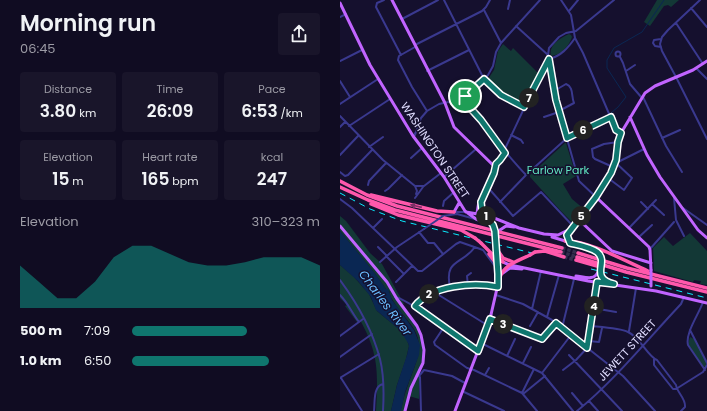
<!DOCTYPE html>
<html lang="en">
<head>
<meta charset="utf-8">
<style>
  :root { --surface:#100c22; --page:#19152a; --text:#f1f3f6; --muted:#9c9ba5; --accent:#0f766e }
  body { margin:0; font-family:Poppins,sans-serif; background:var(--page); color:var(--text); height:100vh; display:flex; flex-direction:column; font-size:15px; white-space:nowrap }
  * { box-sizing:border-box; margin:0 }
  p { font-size:13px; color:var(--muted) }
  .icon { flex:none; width:22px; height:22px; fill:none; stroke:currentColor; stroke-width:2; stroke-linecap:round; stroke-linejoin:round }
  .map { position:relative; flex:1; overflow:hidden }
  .side { display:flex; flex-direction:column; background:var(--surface); width:340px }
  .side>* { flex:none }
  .pin { position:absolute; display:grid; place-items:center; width:34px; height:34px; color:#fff; margin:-17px; border:2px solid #fff; border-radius:50%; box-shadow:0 1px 4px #0007 }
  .km { position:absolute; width:20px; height:20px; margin:-10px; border-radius:50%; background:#222; color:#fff; font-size:11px; line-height:20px; text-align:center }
  .round { display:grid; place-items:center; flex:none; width:42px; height:42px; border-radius:4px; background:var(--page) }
  .head { display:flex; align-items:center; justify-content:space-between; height:68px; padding:0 20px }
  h1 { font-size:22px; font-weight:600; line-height:30px }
  .stats { display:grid; grid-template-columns:repeat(3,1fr); gap:6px; height:68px; padding:4px 20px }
  .stats div { display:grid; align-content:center; border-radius:4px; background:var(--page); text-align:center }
  .stats b { font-size:17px; font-weight:600 }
  .stats small { font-size:11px; font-weight:400 }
  .stats p { font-size:11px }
  .chart { height:112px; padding:8px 20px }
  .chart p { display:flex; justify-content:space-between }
  .chart svg { width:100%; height:72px; margin-top:4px; fill:var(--accent); opacity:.7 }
  ul { padding:0 20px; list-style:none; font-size:13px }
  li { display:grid; grid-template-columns:64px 48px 1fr; align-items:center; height:30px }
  li i { height:10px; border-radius:5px; background:var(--accent) }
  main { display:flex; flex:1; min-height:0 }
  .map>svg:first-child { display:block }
</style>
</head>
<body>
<main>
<section class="side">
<div class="head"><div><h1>Morning run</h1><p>06:45</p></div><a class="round"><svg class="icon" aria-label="share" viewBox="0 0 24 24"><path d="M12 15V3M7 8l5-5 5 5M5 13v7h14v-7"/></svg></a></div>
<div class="stats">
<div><p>Distance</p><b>3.80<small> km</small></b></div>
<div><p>Time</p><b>26:09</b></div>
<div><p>Pace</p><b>6:53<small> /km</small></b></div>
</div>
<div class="stats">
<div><p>Elevation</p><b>15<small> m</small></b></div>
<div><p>Heart rate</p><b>165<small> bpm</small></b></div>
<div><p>kcal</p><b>247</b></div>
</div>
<div class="chart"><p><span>Elevation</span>310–323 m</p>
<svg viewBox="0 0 160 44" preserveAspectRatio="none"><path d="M0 44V18L10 28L20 38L30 38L40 28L50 13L60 6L70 6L80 11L90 16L100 18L110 18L120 16L130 13L140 13L150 13L160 18V44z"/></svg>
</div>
<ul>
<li><b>500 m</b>7:09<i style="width:61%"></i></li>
<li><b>1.0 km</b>6:50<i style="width:73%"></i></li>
</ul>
</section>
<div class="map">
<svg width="367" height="411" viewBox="0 0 367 411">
  <rect width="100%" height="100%" fill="#15102e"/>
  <path fill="#133836" d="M317 0H339L331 7 328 5 324 6 310 26 304 22Z
    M229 34 231 35 232 37C229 46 221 55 211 56 208 46 220 38 229 34Z
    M163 44 171 51 173 48 199 74 183 104 161 92 148 79 154 70 158 51Z
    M225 143H226L236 176 223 184 232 199 244 209 232 222 220 210 190 177V175Z
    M0 216 6 221 30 253 42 264 64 304 61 305 77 326 81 335 84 358 79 368V399L69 396 65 411H61V409C63 402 64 395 67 388 73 368 86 349 74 329 66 317 55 307 49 293L50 292 46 289 33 271 0 231Z
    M350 233 367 251V285L360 284 361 281 354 280 353 282 314 271 313 248 324 237 333 246Z
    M0 265 14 277 29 294 37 311 60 330 67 340 69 346 66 359 57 385 51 411H36C38 373 39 354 20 320L17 322 5 306 7 305 0 298Z
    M350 337 354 339 366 361V366L364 367 362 365 348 344Z"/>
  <path fill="#0a2753" d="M0 231 33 271 46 289H48L52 300 74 330 80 345 79 355 65 392 61 411H51L57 385 67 355 69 346 68 343 60 330 36 310 31 297 18 281 0 265Z"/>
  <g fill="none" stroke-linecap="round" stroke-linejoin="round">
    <path stroke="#0a2753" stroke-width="1" d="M271 113 278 107 286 97 267 68V60L274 48 302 32 324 0"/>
    <path stroke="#332f4d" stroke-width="3.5" stroke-dasharray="3.5 2" stroke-linecap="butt" d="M222 248 238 253
      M221 252 237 257
      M224 257 236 260"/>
    <path stroke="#3a398f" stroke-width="2" d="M44 0 37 3 36 7 61 55
      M104 0 144 79 161 95 184 107
      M221 0 231 15 235 38 243 53 276 130 281 133
      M360 0 328 30 322 37 320 44 322 51 336 77 367 139
      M351 8 367 27
      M168 9 170 0
      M144 10 161 43
      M229 11 238 0
      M0 17 6 14
      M62 19 98 0
      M336 23 363 64
      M176 26 208 55 216 100 239 181 256 197
      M75 45 142 11 146 7 150 0
      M75 47 59 56 58 60 72 87 87 111
      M321 47 315 46 313 43 314 40 321 39
      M275.5 54a2.5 2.5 0 1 1 5 0a2.5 2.5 0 1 1-5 0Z
      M208 55 209 48 219 37 226 33 236 31 274 0
      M280 57 283 63 290 84 302 98
      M0 61 22 50
      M356 68 367 79
      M87 71 129 50
      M286 71 295 65
      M0 81 10 97
      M214 91 226 84C234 87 231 96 234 103L219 111
      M303 97 326 146 342 172
      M122 99C144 124 163 151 186 175
      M0 104 38 79
      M0 116 43 160 75 186H84L101 173
      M204 117 219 112
      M9 126 50 99
      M0 127 5 122
      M76 132 75 135 73 136 76 132 81 118 87 111 99 104 122 99 148 75 153 66 156 52 161 43 200 0
      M171 135 181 140 183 143
      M322 138 340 130
      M29 147 43 137
      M164 151 195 85 209 59C221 56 228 48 235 38
      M0 155 18 136
      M71 158 82 148
      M155 167 159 164 165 153
      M156 167V163L160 160
      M273 167 255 159 253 157 252 149 264 144 278 142
      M0 172 5 176 8 175 32 150
      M104 177 136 149
      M268 178 284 190 292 178 276 163 304 149
      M28 185 29 181 46 163
      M75 186 77 191 76 194
      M146 189 151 191 173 216 201 192 233 226
      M45 191 48 189 62 175
      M75 198 83 187
      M334 198 336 220 344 236
      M0 199 12 208 78 271H82L116 244 120 242 143 250 157 269
      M160 202 186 175 227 138 271 117
      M301 202 308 209
      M312 204 324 215
      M103 206 104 201 113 193
      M343 208 367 225
      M115 212H126
      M103 216 117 214 135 219
      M33 228 42 219
      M289 228 316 200
      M79 232 88 243H94L103 254
      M299 237 312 225
      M38 247 47 256
      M310 249 334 222
      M46 256 64 274
      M40 262 57 247 84 229
      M0 280C17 303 33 332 40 359 44 375 44 394 43 411
      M56 282 72 266
      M128 286 127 276 131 273
      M110 287C104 259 122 265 135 247
      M94 292 147 325
      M0 295C8 303 12 313 19 322
      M156 295 183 304 212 320 283 376 315 411
      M55 297C64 296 125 342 137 350
      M363 302C359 314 345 333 348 345L365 370
      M75 306C91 285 133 282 158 287
      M253 308 276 312
      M192 309 201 271
      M207 317 219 275
      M150 319 180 331 202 339 216 323
      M190 326 198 312
      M251 326C261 327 280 328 288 332 300 337 308 357 317 360L336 385C337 393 346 398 345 407L341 411
      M104 327 94 342 95 345 127 368 134 370 182 393 197 411
      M222 328 234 279
      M350 330 367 363
      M289 331 296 288
      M0 336 23 319
      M249 341 259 342 262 328
      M141 343 202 373 233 411
      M229 355 282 411
      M167 356 175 339
      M0 357 32 334
      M314 359V365L333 389H336
      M183 363 191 347
      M84 370 112 376 125 383
      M223 370 236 360 247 348 257 283
      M202 373 231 335
      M77 375 80 377 81 411
      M145 375 149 368
      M79 376 84 370
      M0 378 39 354
      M1 378 22 411
      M336 389 363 372 367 365
      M122 391 164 411
      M182 393 194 369
      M232 393 243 406
      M183 394 205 376
      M249 401 258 411
      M34 411C35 402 33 386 43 384
      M237 411C275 380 307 340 341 304L344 297"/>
    <path stroke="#c164ff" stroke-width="3" d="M52 0 105 103 114 127 155 167C152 180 136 198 142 211 145 216 149 219 152 223
      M0 3 30 65 73 136 104 177 125 211 136 219 150 224 155 229
      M290 117 307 155 320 177 358 230 367 238
      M256 197 309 247 310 250 311 270
      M142 204 145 210 150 216
      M114 212 119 203
      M126 212 149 216 179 228 204 234 218 235 228 230
      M137 213 139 201
      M238 219 272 251 311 263
      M0 226 47 282 57 299 77 326 81 335 84 350 83 363 71 388 65 411
      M160 230 166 226 174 227
      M212 237 255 250 259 254 261 258
      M229 241 227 237V233L256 197 271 173 277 160 278 142 281 133 305 93 315 86 353 70 367 61
      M156 249C157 258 161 262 170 265L248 281 316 291 367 303
      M260 272 263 279 271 283
      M163 273 170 268 182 269
      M236 276C245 277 254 281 258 272
      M115 411 150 319 158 284 157 256"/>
    <path stroke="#ff58ac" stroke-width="3.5" d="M0 181 27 195 57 206 222 248
      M0 187 28 200 55 210 221 252
      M31 195 97 211 114 212
      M31 204 58 215 121 230 135 238
      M225 241C248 240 287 262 308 271
      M141 243 155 257 163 262
      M156 248 163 258 173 262
      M195 252 205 251 224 257
      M238 253 287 268 367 288
      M149 254 158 266
      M237 257 286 272 367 292
      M236 260 257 266
      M160 277C165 264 178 261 190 255"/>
    <path stroke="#09edff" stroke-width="1" stroke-dasharray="6 5" stroke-linecap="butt" d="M0 193 30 209 62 221 196 254
      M251 269 367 298"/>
    <path stroke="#3a398f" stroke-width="2" d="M84 229 103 216"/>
    <path stroke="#c164ff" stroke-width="3" d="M155 229 156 248
      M260 272 261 258
      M311 286V270"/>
    <path stroke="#ff58ac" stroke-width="3.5" d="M135 238 141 243
      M190 255 195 252"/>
  </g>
  <defs><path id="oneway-solid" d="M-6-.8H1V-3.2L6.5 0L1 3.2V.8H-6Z"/></defs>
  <use fill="#7e3067" href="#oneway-solid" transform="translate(76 206) rotate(-167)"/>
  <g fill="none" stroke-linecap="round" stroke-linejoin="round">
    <defs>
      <path id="route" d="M209 59 216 100 227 138 271 117 276 130 281 133 278 142 276 160 271 173 256 197 227 235 230 243C238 245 250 247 257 252 270 262 248 277 274 284L257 282 247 348 216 323 202 339 150 319 138 351 75 306C91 285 134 282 158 287V274L155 231 153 225 142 211 141 202 154 173 156 164 160 160 165 153 141 120 122 99 144 79 161 95 184 107Z"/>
    </defs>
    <use href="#route" stroke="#fff" stroke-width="8"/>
    <use href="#route" stroke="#0f766e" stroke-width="5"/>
  </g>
  <g text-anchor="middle" stroke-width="3" stroke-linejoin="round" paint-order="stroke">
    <g font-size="11" fill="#e0ddff" stroke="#15102e">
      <text transform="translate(95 150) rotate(56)" y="4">WASHINGTON STREET</text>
      <text transform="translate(287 350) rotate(-47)" y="4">JEWETT STREET</text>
    </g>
    <g font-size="11" fill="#61e7c2" stroke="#15102e">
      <text x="218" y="174">Farlow Park</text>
    </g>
    <g font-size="12" font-style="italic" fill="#6bbeff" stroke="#15102e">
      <text transform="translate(45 303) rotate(53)" y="4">Charles River</text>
    </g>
  </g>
</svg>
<div class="pin" style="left:125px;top:96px;background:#1e9e55"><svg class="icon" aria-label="arrive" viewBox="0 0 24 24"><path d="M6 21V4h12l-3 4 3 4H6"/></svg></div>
<b class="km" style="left:146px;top:216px">1</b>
<b class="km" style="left:89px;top:294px">2</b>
<b class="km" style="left:163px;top:324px">3</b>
<b class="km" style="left:254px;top:306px">4</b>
<b class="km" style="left:241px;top:216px">5</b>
<b class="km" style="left:243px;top:130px">6</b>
<b class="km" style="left:189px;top:98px">7</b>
</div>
</main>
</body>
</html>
